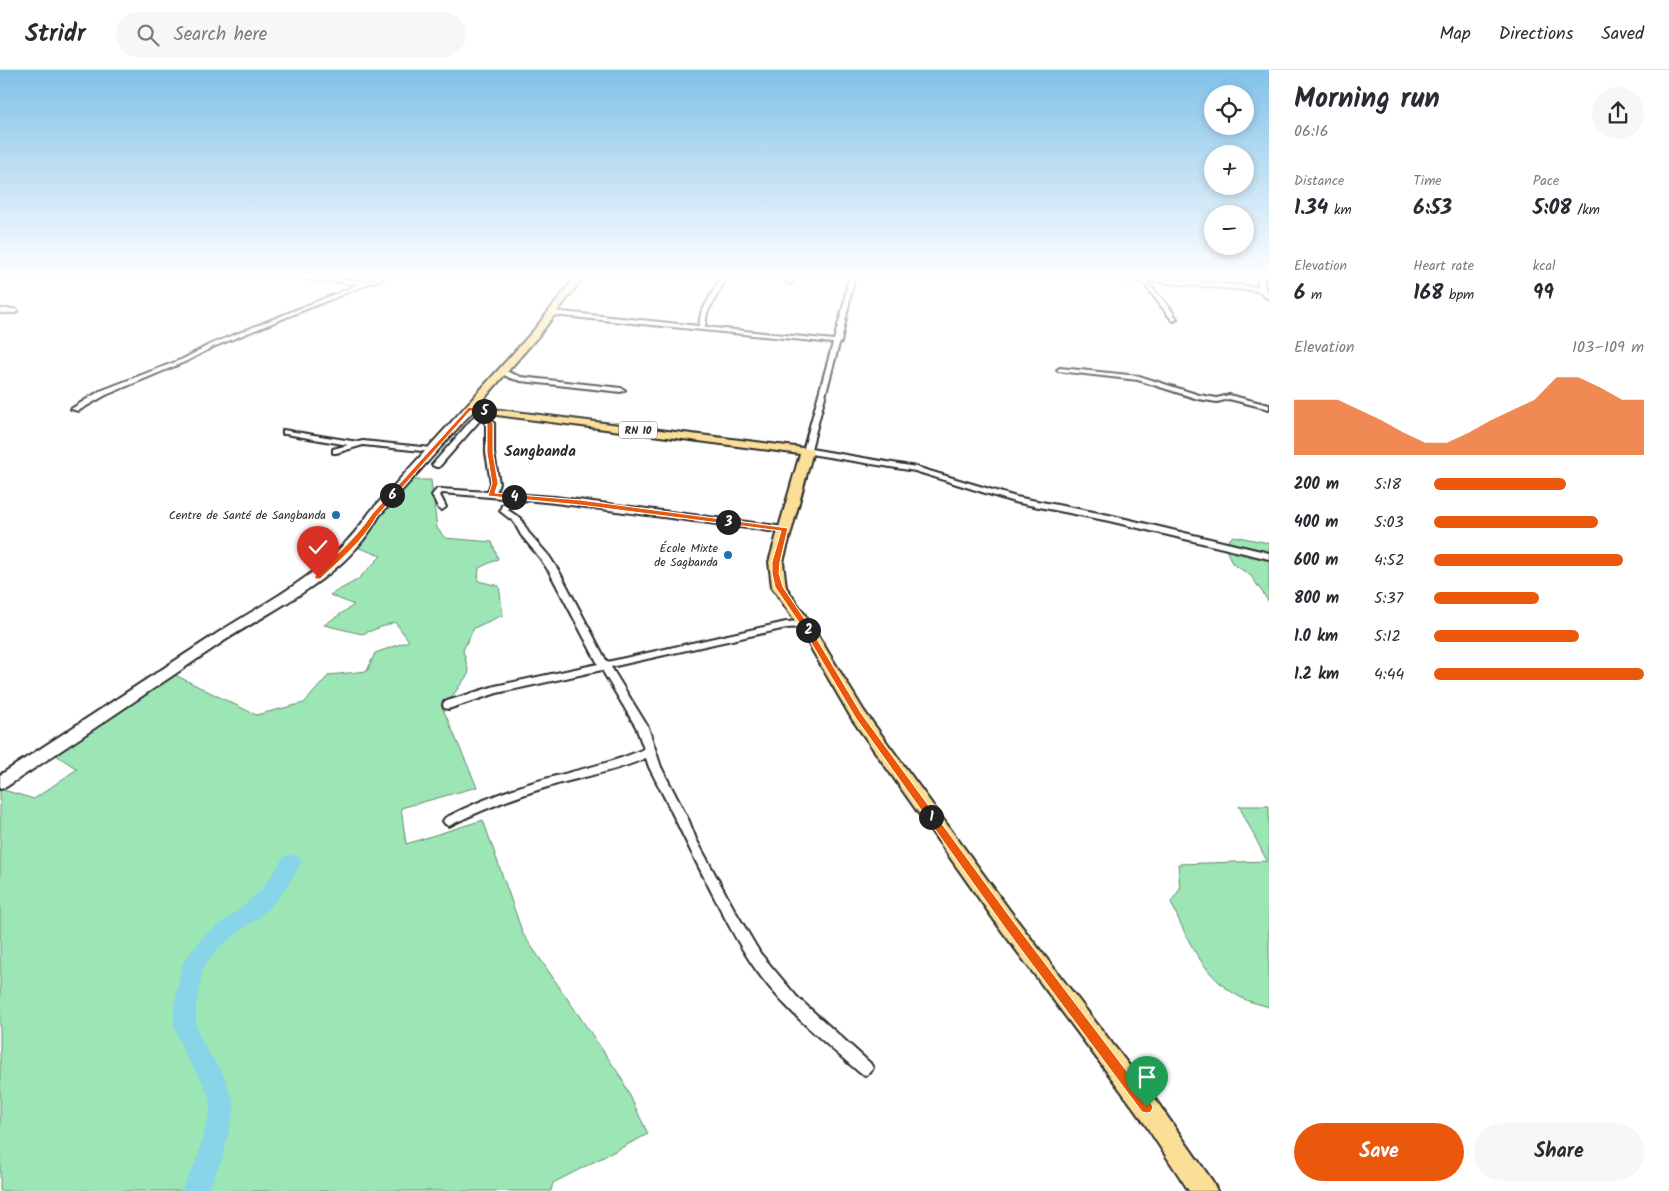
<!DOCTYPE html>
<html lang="en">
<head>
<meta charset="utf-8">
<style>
  :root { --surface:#fff; --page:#f7f7f7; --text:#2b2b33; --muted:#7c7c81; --line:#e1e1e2; --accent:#ea580c }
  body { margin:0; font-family:Kalam,sans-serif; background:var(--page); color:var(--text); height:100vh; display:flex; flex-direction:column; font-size:19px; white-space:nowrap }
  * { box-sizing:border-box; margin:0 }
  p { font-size:16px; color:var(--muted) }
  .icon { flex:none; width:28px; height:28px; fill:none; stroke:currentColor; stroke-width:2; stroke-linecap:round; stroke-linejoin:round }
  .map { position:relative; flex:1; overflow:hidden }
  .side { display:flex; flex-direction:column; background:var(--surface); width:400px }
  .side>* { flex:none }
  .buttons { position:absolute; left:1204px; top:15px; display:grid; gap:10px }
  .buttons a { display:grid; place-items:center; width:50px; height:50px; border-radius:50%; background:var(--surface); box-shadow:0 2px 8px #0003; font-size:25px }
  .pin { position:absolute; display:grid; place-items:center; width:42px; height:42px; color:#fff; margin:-51px -21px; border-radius:50% 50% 50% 0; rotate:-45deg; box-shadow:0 0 5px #0007 }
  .pin .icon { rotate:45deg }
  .km { position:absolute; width:25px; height:25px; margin:-12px; border-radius:50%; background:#222; color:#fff; font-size:14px; line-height:25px; text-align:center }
  .round { display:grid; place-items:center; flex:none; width:52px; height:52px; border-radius:26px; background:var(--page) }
  .headline { display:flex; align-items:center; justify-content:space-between; height:85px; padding:0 25px }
  h1 { font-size:28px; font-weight:700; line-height:38px }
  .stats { display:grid; grid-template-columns:repeat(3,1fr); gap:8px; height:85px; padding:5px 25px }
  .stats div { display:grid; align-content:center }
  .stats b { font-size:21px; font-weight:700 }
  .stats small { font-size:14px; font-weight:400 }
  .stats p { font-size:14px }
  .chart { height:140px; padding:10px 25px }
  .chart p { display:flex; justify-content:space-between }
  .chart svg { width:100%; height:90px; margin-top:5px; fill:var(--accent); opacity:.7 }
  .cta { display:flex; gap:10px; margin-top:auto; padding:10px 25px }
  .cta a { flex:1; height:58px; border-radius:30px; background:var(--accent); color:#fff; font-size:20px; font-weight:700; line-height:58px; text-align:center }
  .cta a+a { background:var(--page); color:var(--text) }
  ul { padding:0 25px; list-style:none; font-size:16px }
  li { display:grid; grid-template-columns:80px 60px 1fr; align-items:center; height:38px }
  li i { height:12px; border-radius:6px; background:var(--accent) }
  header { display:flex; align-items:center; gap:30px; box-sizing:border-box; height:70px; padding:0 25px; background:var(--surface); border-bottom:1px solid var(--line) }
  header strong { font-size:24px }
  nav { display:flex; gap:28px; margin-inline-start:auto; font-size:18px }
  .search { width:350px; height:45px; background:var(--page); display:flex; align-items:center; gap:12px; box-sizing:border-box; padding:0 18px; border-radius:28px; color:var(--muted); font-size:19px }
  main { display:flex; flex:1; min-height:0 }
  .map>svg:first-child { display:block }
</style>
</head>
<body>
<header>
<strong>Stridr</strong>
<div class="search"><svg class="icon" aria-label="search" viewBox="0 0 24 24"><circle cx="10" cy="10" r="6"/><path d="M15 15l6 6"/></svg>Search here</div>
<nav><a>Map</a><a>Directions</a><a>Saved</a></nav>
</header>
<main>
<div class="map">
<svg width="1269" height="1121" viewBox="0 0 1269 1121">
  <rect width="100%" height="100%" fill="#fff"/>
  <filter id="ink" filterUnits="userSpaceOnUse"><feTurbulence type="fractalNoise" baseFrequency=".02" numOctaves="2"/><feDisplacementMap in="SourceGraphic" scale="10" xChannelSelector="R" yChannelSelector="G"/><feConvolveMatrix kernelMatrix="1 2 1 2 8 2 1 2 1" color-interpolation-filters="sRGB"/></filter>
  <g filter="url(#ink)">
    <path fill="#9ce5b4" stroke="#648870" d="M413 410H431L437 458 445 468 492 472 498 489 479 498 478 511 499 516 503 545 474 558 463 580 469 603 443 639 477 717 401 738 406 774 483 750 523 864 621 1007 648 1064 553 1113 551 1121H0V719L34 729 77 699 53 683 173 604 256 645 304 633 329 605 367 601 375 583 409 571 395 552 362 564 324 555 354 535 330 525 357 510 381 486 354 476Z
      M1233 466 1269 473V532L1251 506 1232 493 1224 475Z
      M1239 736H1269V937C1260 934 1248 932 1240 927 1203 907 1187 869 1171 832L1180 819 1178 794 1267 791Z"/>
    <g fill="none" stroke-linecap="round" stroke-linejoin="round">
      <path fill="#88d4e9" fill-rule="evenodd" d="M291 784 298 787 301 792 289 814 276 831 259 847 217 879 204 896 196 934V955L201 970 224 1006 235 1036 222 1089 208 1121H181L198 1087 211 1036 206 1018 184 982 174 955V934L183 893 203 867 245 835 262 819 284 787Z"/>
      <defs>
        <path id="street" d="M271 204H292L366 212 385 204H393L213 277 187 291 106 325 78 341 71 339 100 321 183 289 209 275 360 214 274 206Z
          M723 204H729L707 243 705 257 834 270 844 234 849 204H855L841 272 839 274 811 379 916 397 1016 427 1109 445 1269 483V489L1109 451 1014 432 915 401 804 383 803 381 833 273 552 245 549 243 552 241 699 256 701 243Z
          M789 204H795L792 212 789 214 786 212Z
          M1074 204H1098L1258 217V204H1264V217L1269 224V229L1264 226 1259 221 1146 211 1170 238 1177 249 1174 251 1172 250 1145 215 1137 211 1077 206Z
          M0 239H15L18 241 15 243H0Z
          M1060 298 1139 306 1199 325 1217 328 1229 325 1269 335V339L1229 329 1217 332 1198 329 1138 310 1058 301 1057 300Z
          M503 300 521 307 621 318 625 320 621 322 521 311 510 308 501 303V301Z
          M480 340H486L487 342 484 345 494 353V383L499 413 496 423 555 427 785 457 789 460 785 463 555 433 525 430 509 438 508 440 521 449 528 462 549 486 560 503 607 592 786 552 804 551 809 554 804 557 786 558 611 597 648 657 661 697 689 751 696 769 734 839 760 883 797 927 870 993 873 998 870 1003 865 1005 860 1003C825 973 790 944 762 908 742 882 727 852 712 823 690 781 671 739 649 697L646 688C617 701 585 706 554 715 519 725 486 738 453 754L449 756 445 754 443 751 445 748C480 730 517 716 556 706 586 698 615 692 644 679L636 657 602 600 497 623 448 639 444 638 443 635 444 632 495 616 598 594 550 503 540 488 521 465 514 452 500 441 502 435 514 429 442 423 440 425 446 437 442 440 439 439 432 425 437 419H440L488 422 491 413 486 383V354L481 349 439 397H436L432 395Z
          M283 360 358 372 363 371 432 378 436 380 432 382 363 375 336 383H333V379L348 375 286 364H283Z"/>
        <path id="secondary" d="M469 336 473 337V341L379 446C347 506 278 536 224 571 151 620 79 669 6 717L0 719V705C71 659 142 612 213 566 272 528 330 502 370 442L465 337Z"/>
        <path id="primary" d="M578 204H586L540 264 477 337 811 379 813 381 783 492 786 517 811 554 864 641 1016 849 1155 1029 1213 1112 1217 1121H1189L1139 1045 1002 861 852 649 797 554 772 517 769 492 800 384 465 341 464 339 465 337 534 260Z"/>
      </defs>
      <use href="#street" stroke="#2b2b2b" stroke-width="4"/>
      <use href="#secondary" stroke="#2b2b2b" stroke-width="4"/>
      <use href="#primary" stroke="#2b2b2b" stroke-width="4"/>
      <use href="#street" fill="#fff" fill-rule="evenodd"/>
      <use href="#secondary" fill="#fff" fill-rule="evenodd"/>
      <use href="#primary" fill="#fbdf96" fill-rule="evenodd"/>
    </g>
  </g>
  <linearGradient id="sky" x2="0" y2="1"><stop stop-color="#81c1e8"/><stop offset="0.57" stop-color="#fff"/><stop offset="1" stop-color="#fff" stop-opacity="0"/></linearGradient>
  <rect width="1269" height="361" fill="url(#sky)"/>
  <path fill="#ea580c" stroke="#fff" d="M469 337 486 340 483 345 493 353V383L498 413 495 423 580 430 788 458 780 492 779 503 783 517 808 554 861 643 1013 851 1151 1033 1153 1037 1151 1042 1147 1043 1142 1042 1005 858 855 647 800 554 775 517 772 503V492L781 461 580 435 488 426 492 413 487 383V353L477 345 479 342 470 341 377 446C363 471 341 489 320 509H315V506C335 486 356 468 372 444Z"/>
  <g fill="#1f6fb2" stroke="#fff" stroke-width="2">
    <circle cx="336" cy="445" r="5"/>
    <circle cx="728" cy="485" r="5"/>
  </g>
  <g text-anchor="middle" stroke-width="4.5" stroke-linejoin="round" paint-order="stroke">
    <rect fill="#fff" stroke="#6b6b6b" stroke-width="1" x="619" y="351.5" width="38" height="17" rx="4"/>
    <g font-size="11" font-weight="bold" fill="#2b2b2b">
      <text x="638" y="364">RN 10</text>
    </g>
    <g font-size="12" fill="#2b2b2b" stroke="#fff" text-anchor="end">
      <text x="326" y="449">Centre de Santé de Sangbanda</text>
      <text x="718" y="482">École Mixte<tspan x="718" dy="14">de Sagbanda</tspan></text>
    </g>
    <g font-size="15" font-weight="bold" fill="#2b2b2b" stroke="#fff">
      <text x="540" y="386">Sangbanda</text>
    </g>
  </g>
</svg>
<div class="buttons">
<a><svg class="icon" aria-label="locate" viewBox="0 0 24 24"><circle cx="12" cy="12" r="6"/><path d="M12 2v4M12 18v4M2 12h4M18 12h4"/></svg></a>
<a>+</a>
<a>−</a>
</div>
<div class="pin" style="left:1147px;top:1037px;background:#1e9e55"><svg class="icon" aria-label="arrive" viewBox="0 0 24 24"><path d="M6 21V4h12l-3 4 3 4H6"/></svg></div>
<div class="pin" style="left:318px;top:507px;background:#d93025"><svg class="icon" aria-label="check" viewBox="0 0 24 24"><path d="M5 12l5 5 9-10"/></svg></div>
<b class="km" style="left:931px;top:747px">1</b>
<b class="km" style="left:808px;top:560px">2</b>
<b class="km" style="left:728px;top:452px">3</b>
<b class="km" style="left:514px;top:427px">4</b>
<b class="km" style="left:484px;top:341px">5</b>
<b class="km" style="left:392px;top:425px">6</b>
</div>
<section class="side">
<div class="headline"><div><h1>Morning run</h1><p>06:16</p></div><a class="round"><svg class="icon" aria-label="share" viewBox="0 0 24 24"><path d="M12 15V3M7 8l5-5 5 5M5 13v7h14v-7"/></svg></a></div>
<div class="stats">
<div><p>Distance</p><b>1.34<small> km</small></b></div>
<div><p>Time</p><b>6:53</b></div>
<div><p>Pace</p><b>5:08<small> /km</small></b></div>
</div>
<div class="stats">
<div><p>Elevation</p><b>6<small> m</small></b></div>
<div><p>Heart rate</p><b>168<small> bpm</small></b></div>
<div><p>kcal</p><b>99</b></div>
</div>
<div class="chart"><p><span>Elevation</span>103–109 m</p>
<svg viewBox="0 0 160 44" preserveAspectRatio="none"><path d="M0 44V17L10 17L20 17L30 22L40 27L50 33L60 38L70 38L80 33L90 27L100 22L110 17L120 6L130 6L140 11L150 17L160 17V44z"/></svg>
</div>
<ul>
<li><b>200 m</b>5:18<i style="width:63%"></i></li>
<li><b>400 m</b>5:03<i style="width:78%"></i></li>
<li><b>600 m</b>4:52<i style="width:90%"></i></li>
<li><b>800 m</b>5:37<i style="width:50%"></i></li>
<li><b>1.0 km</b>5:12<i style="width:69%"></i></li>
<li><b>1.2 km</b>4:44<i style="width:100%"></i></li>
</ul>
<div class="cta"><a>Save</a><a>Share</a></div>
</section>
</main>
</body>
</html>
